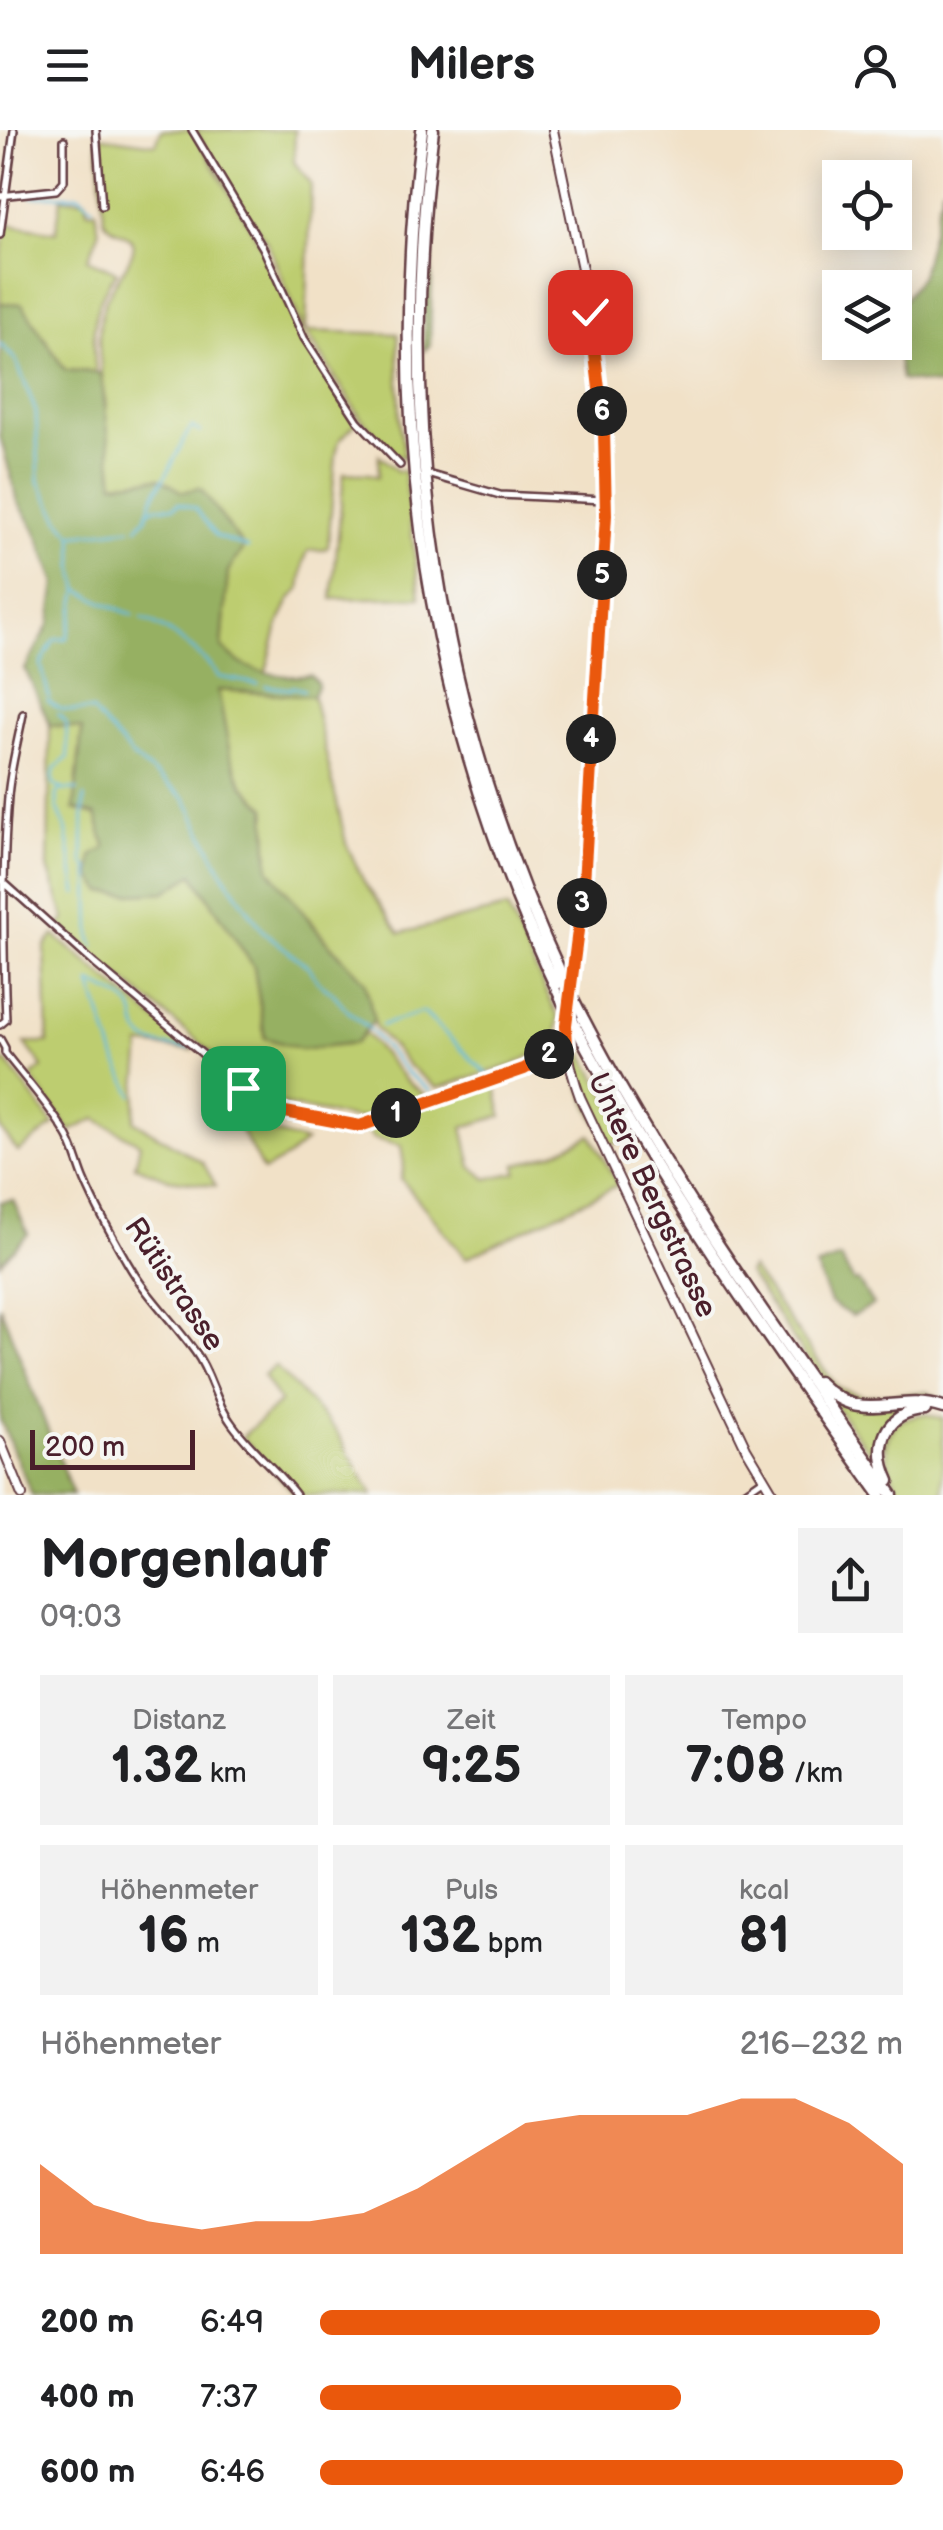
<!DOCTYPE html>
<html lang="de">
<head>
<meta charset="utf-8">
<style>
  :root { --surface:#fff; --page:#f2f2f2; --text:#202124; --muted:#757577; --accent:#ea580c }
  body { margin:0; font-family:"Balsamiq Sans",sans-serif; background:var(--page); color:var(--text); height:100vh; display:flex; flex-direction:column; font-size:38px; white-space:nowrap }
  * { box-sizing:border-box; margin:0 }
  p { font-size:32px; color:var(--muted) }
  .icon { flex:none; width:55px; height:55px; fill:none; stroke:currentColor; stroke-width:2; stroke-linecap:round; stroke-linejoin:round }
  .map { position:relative; height:1365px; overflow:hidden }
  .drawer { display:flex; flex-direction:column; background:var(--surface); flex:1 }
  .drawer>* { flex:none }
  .buttons { position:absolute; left:822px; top:30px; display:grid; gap:20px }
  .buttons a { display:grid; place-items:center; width:90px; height:90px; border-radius:0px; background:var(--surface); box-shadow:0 5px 25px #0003; font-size:50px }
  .scale { position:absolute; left:30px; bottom:25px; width:165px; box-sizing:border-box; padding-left:10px; border:5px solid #4a1f2b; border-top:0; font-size:28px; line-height:35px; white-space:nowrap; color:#4a1f2b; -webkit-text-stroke:8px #f6f6f2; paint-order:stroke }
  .pin { position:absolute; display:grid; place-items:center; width:85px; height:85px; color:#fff; margin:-42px; border-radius:20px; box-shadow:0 5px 15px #0006 }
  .km { position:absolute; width:50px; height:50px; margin:-25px; border-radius:50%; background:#222; color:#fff; font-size:28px; line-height:50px; text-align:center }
  .round { display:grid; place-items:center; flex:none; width:105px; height:105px; border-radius:0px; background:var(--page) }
  .summary { display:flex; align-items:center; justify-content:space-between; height:170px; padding:0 40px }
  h1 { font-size:55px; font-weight:700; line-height:75px }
  .figures { display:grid; grid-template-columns:repeat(3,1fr); gap:15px; height:170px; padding:10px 40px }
  .figures div { display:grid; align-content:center; border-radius:0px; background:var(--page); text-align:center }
  .figures b { font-size:50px; font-weight:700 }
  .figures small { font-size:28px; font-weight:400 }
  .figures p { font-size:28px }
  .chart { height:280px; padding:20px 40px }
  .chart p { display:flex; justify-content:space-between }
  .chart svg { width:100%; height:180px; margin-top:10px; fill:var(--accent); opacity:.7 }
  ul { padding:0 40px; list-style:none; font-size:32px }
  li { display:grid; grid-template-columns:160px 120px 1fr; align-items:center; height:75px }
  li i { height:25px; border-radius:12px; background:var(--accent) }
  header { display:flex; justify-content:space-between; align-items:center; height:130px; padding:0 40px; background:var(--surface); font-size:45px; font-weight:700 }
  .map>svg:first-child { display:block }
</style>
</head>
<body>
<header><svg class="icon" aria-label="menu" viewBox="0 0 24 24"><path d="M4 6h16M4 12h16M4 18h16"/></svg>Milers<svg class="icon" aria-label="person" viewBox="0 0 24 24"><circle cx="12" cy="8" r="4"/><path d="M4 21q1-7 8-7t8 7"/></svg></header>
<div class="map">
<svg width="943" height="1365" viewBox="0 0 943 1365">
  <rect width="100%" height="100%" fill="#f6f6f2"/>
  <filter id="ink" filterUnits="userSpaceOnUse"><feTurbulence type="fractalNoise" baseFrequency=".01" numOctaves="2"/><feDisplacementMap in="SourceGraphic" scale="20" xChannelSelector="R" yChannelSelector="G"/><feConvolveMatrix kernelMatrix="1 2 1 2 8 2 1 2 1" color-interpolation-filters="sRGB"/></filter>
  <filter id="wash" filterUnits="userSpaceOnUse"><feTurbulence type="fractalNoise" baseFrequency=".0048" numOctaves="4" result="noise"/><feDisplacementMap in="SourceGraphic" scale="40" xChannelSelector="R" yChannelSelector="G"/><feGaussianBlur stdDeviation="2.25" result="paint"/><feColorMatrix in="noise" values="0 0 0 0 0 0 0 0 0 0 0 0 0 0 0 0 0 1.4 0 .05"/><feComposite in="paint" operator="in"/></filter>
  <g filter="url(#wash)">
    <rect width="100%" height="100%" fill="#f1e1c7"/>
    <path fill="#bdcd6f" stroke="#84764d" stroke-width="2.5" d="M161 0H192L263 118 304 208 358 291 339 311 336 324 328 417 323 420H311L308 421 304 431 300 459 290 470 278 496 265 545 241 538 222 517 228 440 183 362 159 348 114 353C110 336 103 316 102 299 102 291 106 285 106 276 103 242 93 210 104 175 108 159 138 125 133 113 129 103 112 103 104 90L97 6 156 14Z
      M195 0H295L294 32 311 54 306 201 398 204 400 295 405 328 396 325 361 288 301 193 267 112 241 75Z
      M61 68 86 70 88 81 96 80 99 103 88 129 117 142C91 174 92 203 96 242L65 240 22 174 0 173V133L7 94 56 102Z
      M379 325 397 341 404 340 420 467 332 469 344 343 369 344 378 347Z
      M218 560 313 566 346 713 364 752 400 803 507 778 558 887 556 913 513 935 437 958 410 937 375 897 365 851 327 811 269 739 266 678 243 655 230 625Z
      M50 595 82 598 74 679 96 685 106 718 103 762 129 764 165 762 193 744 254 837 265 908 301 919 355 913 365 903 405 950 425 965 358 989 273 973 59 797 65 789 48 738Z
      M54 805 192 920 141 915 134 991 203 1033 216 1056 169 1049 135 1036 140 1014 96 989 70 1001 31 947 43 937 25 913H48L45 817Z
      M573 906 630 1006 609 1016C593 983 568 943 573 906Z
      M6 931 54 995 18 1022 0 998V936Z
      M208 938 257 978 268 983 265 1000 305 1012 288 1027 263 1041Z
      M495 951 502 986 463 997 472 1037 487 1049 517 1042 516 1035 554 1023 591 1005 618 1055 466 1128 401 1049 404 1036 401 1016 372 1008 366 997Z
      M751 1138 838 1258 864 1266 927 1262 943 1270V1275L922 1268 865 1273 841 1266 833 1260 805 1226 748 1143Z
      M275 1236 335 1299 373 1365H296L242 1307 280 1272 263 1246Z
      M830 1269 913 1277 903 1282 875 1330Z
      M926 1284 943 1289V1363L938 1365 902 1364C881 1331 875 1288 926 1284Z"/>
    <path fill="#96b062" stroke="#706846" stroke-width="2.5" d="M943 56V256L901 250 895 210 897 180 921 145Z
      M431 58 434 62 430 215 424 221V145Z
      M0 173 22 174 65 240 101 243 114 353 159 348 183 362 200 358 244 417 228 441 222 517C228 523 235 530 242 534 258 543 293 549 310 545L318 554 313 566 218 560 230 625 243 655 266 678 269 739 325 810 365 851 374 891 355 913 301 919 265 908 254 837 193 744 165 762 129 764 103 762 91 747 92 726 106 718 96 685 74 679 82 599 50 595 25 539 50 493 56 453 36 401 18 372 0 306Z
      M13 1070 28 1104 0 1133V1072Z
      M840 1128 854 1152 858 1151 873 1175 852 1186 830 1173 816 1137Z
      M0 1176 73 1365H32L0 1289Z"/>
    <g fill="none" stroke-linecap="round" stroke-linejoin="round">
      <path stroke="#61bcdf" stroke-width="2.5" d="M31 66 79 65 93 77
        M0 214 16 230 36 282 39 352 62 393 73 405 74 436 79 459 67 508 54 510 41 534 49 567
        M149 380C153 362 164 350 172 334 179 321 182 309 192 297L200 302
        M137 397 146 388 148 381 156 377H174L178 373 195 378 216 406 248 418
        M73 405 131 398
        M80 460 102 472 133 485
        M142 488C170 500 202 523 219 547L258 554
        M266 556 290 559 293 557 304 560
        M48 570C58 584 76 580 92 581L134 628 185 668 224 745 263 801 310 838 317 851 332 862 348 881 367 897
        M58 584 66 592 68 628C57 635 50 642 54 655L64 660H78
        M62 658 57 664V677L66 698 77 764
        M84 667 83 732 89 739 91 807 94 816
        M91 853C103 859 124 866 132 878 136 884 135 894 138 901 146 918 172 916 189 918
        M91 854 115 928 133 965
        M382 895 423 882 488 945
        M369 899 407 943 430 961"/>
    </g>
  </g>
  <g filter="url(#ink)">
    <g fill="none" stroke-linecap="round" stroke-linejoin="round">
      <defs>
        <path id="street" d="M96 0 102 76
          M192 0 263 118 304 208 358 291 400 335
          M0 66 56 60 64 51V10
          M0 105 14 0
          M431 345 500 365 605 370
          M0 749 95 834 243 958 263 974 280 981 360 996 524 939 558 919 567 917
          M0 895 6 890C3 815 2 742 8 667 10 640 18 611 23 584
          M0 909 5 918V923C25 949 48 974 65 1002 75 1017 78 1035 85 1051 97 1079 112 1106 127 1132 146 1166 174 1192 196 1223 211 1244 215 1271 230 1291 249 1319 276 1339 296 1365
          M740 1365 763 1349"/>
        <path id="secondary" d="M553 0 591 182 606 323V385L584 753 570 864
          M568 883C564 913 570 939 580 967L746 1318 774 1365
          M0 1311 22 1365"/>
        <path id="highway" d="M422 0C383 304 430 596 563 872
          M433 0C395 302 436 579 566 855
          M574 871C663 1046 779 1205 892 1365
          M572 890C660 1058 770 1211 880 1365
          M818 1252C863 1298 894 1261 943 1278
          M889 1351C873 1317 884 1282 925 1280"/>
      </defs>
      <use href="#street" stroke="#633c42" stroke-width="10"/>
      <use href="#secondary" stroke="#633c42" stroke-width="12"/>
      <use href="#highway" stroke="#633c42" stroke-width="15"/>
      <use href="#street" stroke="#fff" stroke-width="5"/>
      <use href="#secondary" stroke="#fff" stroke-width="8"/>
      <use href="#highway" stroke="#fff" stroke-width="10"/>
      <defs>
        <path id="highway-bridge" d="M566 855 574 871
          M563 872 572 890"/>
      </defs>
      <use href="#highway-bridge" stroke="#633c42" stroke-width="15" stroke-linecap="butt"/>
      <use href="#highway-bridge" stroke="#fff" stroke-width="10"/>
    </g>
  </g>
  <g fill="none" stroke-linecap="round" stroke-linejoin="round" filter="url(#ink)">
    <defs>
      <path id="route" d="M243 958 264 974 280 981 360 996 524 939 558 919 567 917 566 895 584 753 606 385 604 301 590 182"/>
    </defs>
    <use href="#route" stroke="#fff" stroke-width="20"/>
    <use href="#route" stroke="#ea580c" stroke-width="12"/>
  </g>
  <g text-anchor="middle" stroke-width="8" stroke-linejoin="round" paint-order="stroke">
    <g font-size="30" fill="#4a1f2b" stroke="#f6f6f2">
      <text transform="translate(653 1065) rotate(65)" y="10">Untere Bergstrasse</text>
      <text transform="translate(175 1154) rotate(56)" y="10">Rütistrasse</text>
    </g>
  </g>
</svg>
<div class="buttons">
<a><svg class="icon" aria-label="locate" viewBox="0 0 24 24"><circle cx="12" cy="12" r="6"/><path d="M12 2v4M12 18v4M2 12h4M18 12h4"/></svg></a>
<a><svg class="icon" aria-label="layers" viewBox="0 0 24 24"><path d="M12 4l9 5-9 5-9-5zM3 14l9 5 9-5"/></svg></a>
</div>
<div class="scale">200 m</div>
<div class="pin" style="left:243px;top:958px;background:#1e9e55"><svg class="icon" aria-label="arrive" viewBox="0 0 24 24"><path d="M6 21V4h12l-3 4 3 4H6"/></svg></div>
<div class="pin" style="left:590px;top:182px;background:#d93025"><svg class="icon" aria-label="check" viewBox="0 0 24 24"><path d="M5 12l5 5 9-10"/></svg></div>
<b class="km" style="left:396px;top:983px">1</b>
<b class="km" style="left:549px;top:924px">2</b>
<b class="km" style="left:582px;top:773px">3</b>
<b class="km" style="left:591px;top:609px">4</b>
<b class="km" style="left:602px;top:445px">5</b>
<b class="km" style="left:602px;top:281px">6</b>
</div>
<section class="drawer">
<div class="summary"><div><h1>Morgenlauf</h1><p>09:03</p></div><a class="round"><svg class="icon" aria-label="share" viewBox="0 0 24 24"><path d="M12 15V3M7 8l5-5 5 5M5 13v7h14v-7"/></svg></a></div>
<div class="figures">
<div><p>Distanz</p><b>1.32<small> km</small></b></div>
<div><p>Zeit</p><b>9:25</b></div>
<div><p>Tempo</p><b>7:08<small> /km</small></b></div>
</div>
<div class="figures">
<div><p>Höhenmeter</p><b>16<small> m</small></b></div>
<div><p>Puls</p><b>132<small> bpm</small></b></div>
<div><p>kcal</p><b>81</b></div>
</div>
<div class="chart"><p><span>Höhenmeter</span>216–232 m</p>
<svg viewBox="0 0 160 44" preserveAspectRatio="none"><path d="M0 44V22L10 32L20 36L30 38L40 36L50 36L60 34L70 28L80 20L90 12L100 10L110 10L120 10L130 6L140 6L150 12L160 22V44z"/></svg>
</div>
<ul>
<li><b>200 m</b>6:49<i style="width:96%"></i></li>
<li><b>400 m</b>7:37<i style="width:62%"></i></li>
<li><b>600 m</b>6:46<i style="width:100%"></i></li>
</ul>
</section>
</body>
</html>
